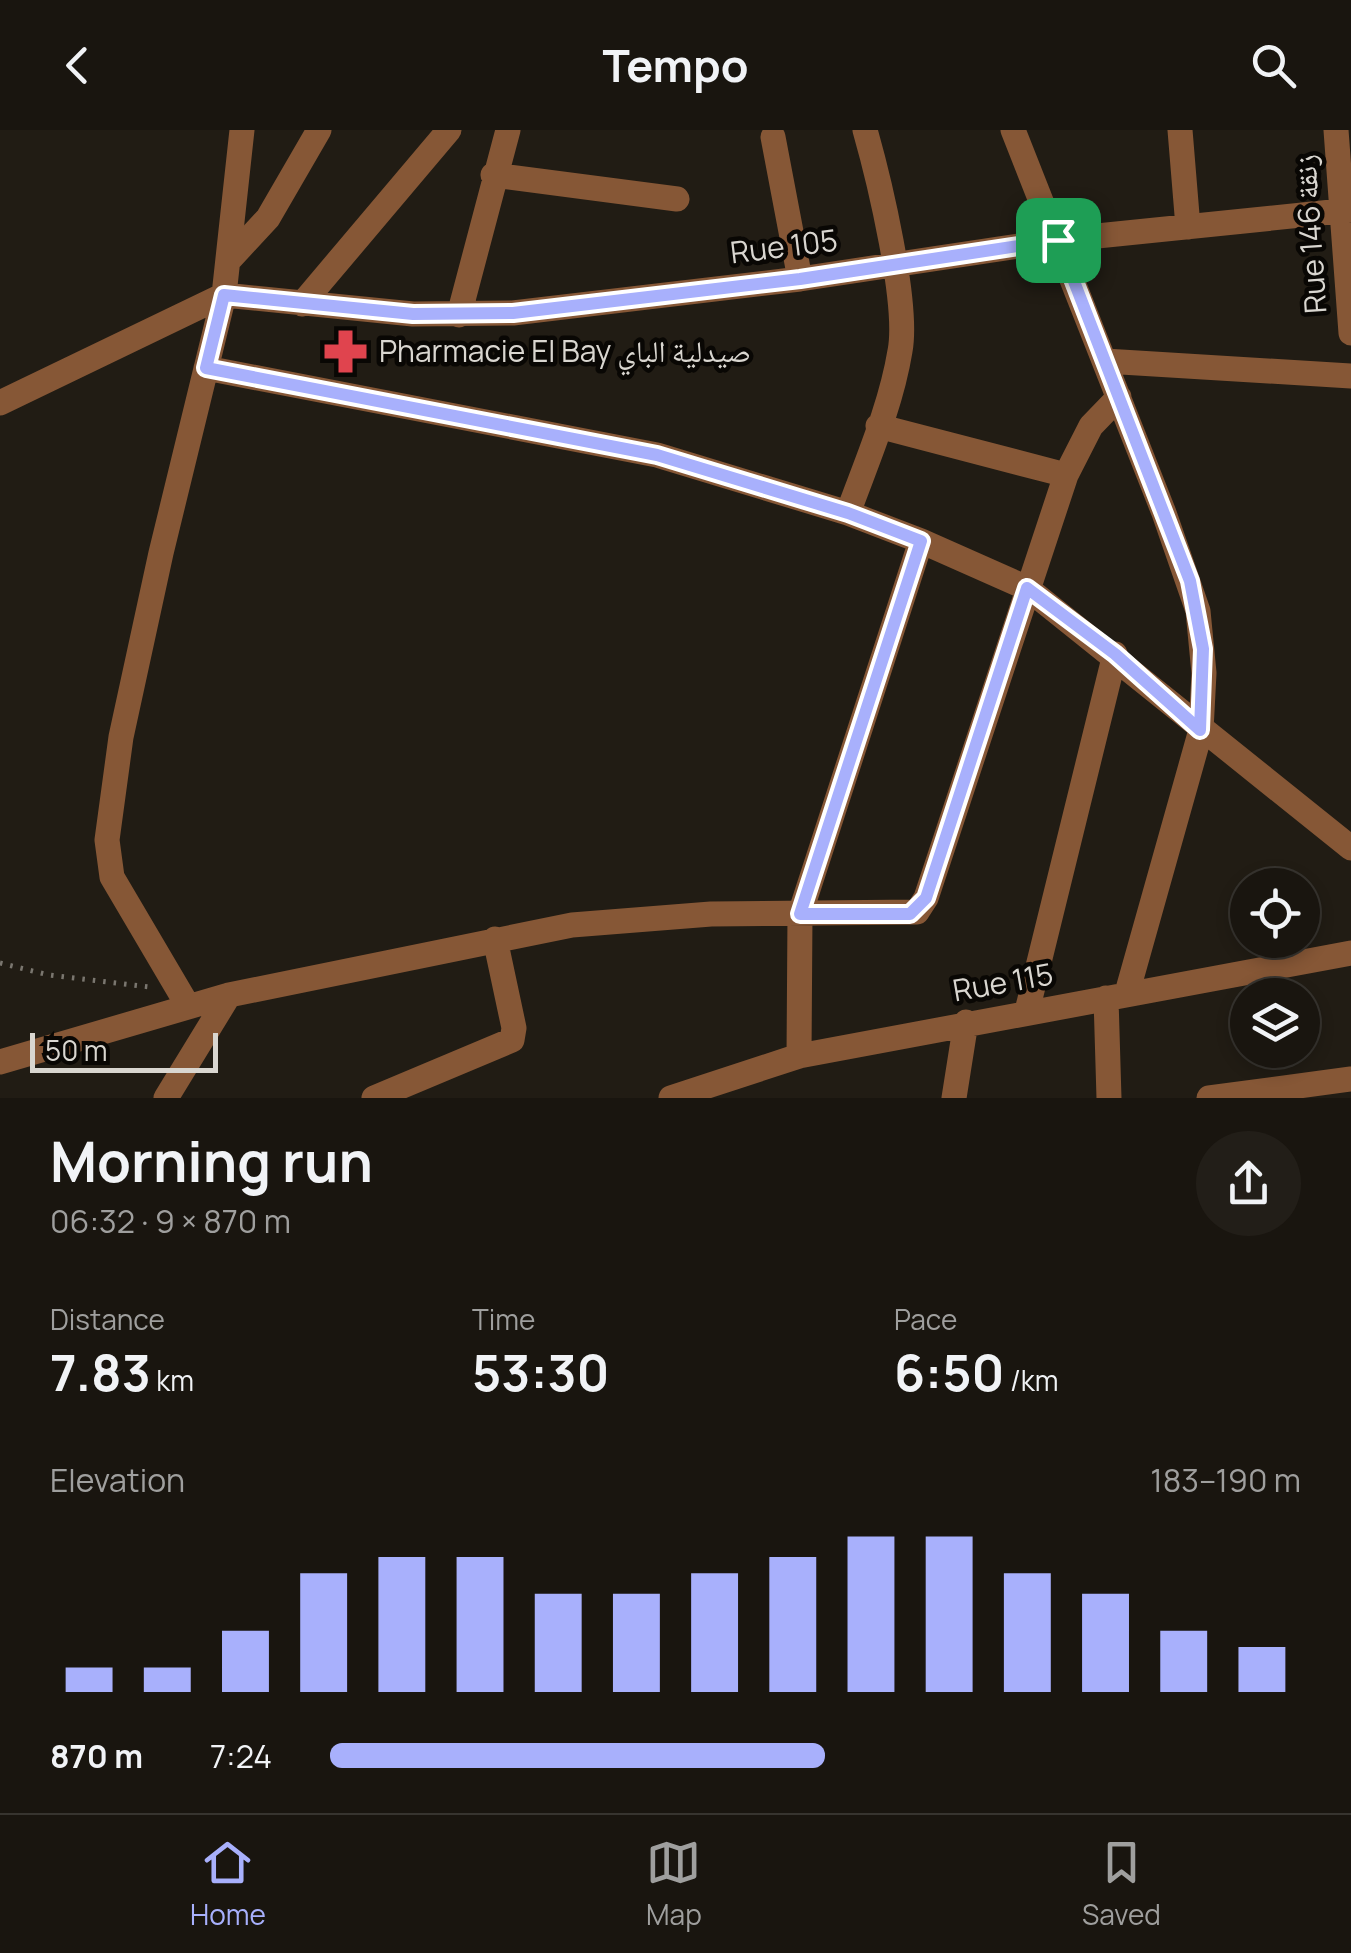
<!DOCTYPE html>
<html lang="en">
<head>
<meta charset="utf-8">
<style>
  :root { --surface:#19150f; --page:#221e18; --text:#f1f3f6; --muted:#9f9f9e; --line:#37342f; --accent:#a8b0fc }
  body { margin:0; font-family:Manrope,"Noto Naskh Arabic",sans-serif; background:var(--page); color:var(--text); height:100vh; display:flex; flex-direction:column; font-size:38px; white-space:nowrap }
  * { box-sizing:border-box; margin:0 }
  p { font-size:32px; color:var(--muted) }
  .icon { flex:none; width:55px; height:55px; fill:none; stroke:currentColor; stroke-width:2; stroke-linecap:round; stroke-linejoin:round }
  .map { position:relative; height:968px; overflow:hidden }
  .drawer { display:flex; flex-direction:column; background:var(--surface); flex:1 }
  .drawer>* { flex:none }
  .buttons { position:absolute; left:1230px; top:738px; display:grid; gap:20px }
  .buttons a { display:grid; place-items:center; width:90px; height:90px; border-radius:50%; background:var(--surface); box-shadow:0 5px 15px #0003,0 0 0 2px var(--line); font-size:50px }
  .scale { position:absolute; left:30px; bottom:25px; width:188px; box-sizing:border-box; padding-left:10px; border:5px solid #d9d6d0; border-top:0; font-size:28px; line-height:35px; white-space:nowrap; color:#d9d6d0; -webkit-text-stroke:8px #090704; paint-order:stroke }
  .pin { position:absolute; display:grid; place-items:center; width:85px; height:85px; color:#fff; margin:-42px; border-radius:20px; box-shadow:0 5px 15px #0006 }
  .round { display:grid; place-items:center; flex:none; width:105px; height:105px; border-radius:52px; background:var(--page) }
  .head { display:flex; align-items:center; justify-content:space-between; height:170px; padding:0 50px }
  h1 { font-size:55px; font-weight:700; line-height:75px }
  .figures { display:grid; grid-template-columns:repeat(3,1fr); gap:15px; height:170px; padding:10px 50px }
  .figures div { display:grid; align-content:center }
  .figures b { font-size:50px; font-weight:700 }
  .figures small { font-size:28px; font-weight:400 }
  .figures p { font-size:28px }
  .chart { height:280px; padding:20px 50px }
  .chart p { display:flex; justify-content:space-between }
  .chart svg { width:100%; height:180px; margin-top:10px; stroke:var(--accent); stroke-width:6 }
  ul { padding:0 50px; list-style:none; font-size:32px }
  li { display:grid; grid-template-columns:160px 120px 1fr; align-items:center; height:75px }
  li i { height:25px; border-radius:12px; background:var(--accent) }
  header { display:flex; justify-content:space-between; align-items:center; height:130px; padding:0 50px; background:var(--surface); font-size:45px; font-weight:700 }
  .menu { display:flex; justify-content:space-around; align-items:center; height:140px; border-top:2px solid var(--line); background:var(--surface); font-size:28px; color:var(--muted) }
  .menu a { display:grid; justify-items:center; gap:5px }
  .menu .on { color:var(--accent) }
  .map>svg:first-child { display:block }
</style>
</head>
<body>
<header><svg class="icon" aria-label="back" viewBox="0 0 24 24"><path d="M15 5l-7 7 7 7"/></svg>Tempo<svg class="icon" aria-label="search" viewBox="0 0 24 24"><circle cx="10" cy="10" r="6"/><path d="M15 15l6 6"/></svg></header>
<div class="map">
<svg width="1351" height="968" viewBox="0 0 1351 968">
  <rect width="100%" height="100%" fill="#211c14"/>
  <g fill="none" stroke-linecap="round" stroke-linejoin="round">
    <path stroke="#7a766f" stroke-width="5" stroke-dasharray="2.5 8" stroke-linecap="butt" d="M0 833 49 845 150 857"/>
    <path stroke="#865736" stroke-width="25" d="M1013 0 1164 383 1198 481 1204 543 1201 600 1127 863
      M1180 0 1188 97
      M1336 0 1351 203
      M773 7 800 149
      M493 45 677 69
      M230 129 268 88 319 0
      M224 165 413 184 513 183 800 149 1058 110 1351 80
      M302 174 449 0
      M459 185 508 0
      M1105 231 1351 246
      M206 238 657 325 848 383 921 411 1027 458 1351 718
      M0 273 224 165
      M878 296 1066 345
      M848 383C867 331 891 276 900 221 909 174 879 49 865 0
      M1106 868 1109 968
      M188 876 112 747 107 710 121 607 161 423 224 165 242 0
      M1027 881 1115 524
      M799 926 800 784 921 411
      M0 932 229 865 572 795 711 784 917 782 926 768 1066 345 1091 296 1119 267
      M166 968 229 865
      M374 968 512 910 514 898 495 809
      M671 968 799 926 1351 823
      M954 968 966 892
      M1209 968 1351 949"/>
  </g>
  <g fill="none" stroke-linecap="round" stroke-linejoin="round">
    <defs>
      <path id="route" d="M1058 110 1190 451 1203 519 1200 600 1115 524 1027 458 926 768 910 784H800L921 411 848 383 657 325 206 238 224 165 413 184 513 183 800 149Z"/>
    </defs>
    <use href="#route" stroke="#fff" stroke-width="20"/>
    <use href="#route" stroke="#a8b0fc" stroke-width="12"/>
  </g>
  <defs>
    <symbol id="pharmacy-bare" viewBox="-9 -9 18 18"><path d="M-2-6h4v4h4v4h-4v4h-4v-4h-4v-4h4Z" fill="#e0444e" stroke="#090704" stroke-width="2.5" paint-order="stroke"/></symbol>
  </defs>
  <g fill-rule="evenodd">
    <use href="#pharmacy-bare" x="314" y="190" width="63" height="63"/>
  </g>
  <g text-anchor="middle" stroke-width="9" stroke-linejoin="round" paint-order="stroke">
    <g font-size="30" fill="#d9d6d0" stroke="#090704">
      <text transform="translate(1311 104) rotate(-94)" y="10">Rue 146 زنقة</text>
      <text transform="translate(784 117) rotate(-7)" y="10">Rue 105</text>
      <text transform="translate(1003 853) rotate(-10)" y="10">Rue 115</text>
    </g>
    <g font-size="30" fill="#d9d6d0" stroke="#090704" text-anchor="start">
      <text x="379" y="232">Pharmacie El Bay صيدلية الباي</text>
    </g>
  </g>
</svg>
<div class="buttons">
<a><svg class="icon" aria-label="locate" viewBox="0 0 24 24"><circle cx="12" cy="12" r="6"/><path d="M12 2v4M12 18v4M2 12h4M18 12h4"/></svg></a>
<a><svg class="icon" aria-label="layers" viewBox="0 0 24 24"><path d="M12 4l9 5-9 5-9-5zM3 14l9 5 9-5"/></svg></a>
</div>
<div class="scale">50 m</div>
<div class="pin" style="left:1058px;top:110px;background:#1e9e55"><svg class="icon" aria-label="arrive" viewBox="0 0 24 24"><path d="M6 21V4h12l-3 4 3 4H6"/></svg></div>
</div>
<section class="drawer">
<div class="head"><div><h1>Morning run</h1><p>06:32 · 9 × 870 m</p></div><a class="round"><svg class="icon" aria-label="share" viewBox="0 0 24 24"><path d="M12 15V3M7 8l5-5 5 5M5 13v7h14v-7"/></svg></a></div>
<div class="figures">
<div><p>Distance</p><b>7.83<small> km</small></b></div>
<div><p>Time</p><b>53:30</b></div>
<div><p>Pace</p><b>6:50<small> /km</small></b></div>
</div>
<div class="chart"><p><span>Elevation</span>183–190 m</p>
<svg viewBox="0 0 160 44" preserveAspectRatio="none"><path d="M5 44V38M15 44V38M25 44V29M35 44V15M45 44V11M55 44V11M65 44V20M75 44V20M85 44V15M95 44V11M105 44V6M115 44V6M125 44V15M135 44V20M145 44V29M155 44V33"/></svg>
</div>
<ul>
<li><b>870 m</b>7:24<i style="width:51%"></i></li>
</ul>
</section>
<nav class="menu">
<a class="on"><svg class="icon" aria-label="home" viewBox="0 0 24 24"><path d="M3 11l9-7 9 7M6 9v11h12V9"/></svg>Home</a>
<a><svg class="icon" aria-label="map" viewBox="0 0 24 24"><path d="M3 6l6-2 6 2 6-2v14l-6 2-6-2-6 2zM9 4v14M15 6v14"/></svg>Map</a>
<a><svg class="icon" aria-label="saved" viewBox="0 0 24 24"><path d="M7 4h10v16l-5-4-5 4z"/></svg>Saved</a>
</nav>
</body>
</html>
